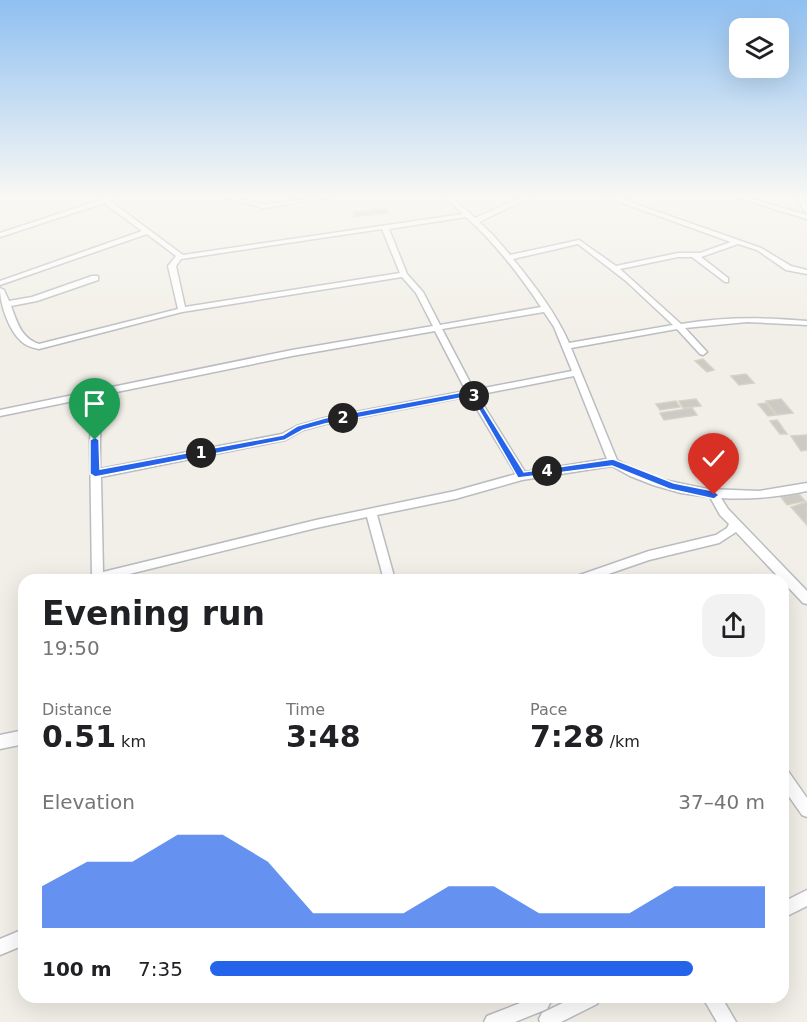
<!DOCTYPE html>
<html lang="en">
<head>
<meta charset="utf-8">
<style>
  :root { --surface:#fff; --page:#f2f2f2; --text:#202124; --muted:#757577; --accent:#2563eb }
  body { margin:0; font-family:"DejaVu Sans",sans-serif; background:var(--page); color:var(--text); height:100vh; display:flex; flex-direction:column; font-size:22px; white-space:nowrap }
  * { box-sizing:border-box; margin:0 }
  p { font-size:20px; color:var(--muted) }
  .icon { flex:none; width:33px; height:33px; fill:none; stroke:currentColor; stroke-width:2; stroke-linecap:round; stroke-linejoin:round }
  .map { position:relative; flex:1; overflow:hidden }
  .sheet { position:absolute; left:18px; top:574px; width:771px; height:429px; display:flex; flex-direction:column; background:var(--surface); border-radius:18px; box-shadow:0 6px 24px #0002 }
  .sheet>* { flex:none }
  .fabs { position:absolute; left:729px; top:18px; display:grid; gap:12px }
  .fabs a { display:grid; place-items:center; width:60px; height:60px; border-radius:12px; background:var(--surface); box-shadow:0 6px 24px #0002; font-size:30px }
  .pin { position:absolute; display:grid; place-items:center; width:51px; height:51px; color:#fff; margin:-62px -26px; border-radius:50% 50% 50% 0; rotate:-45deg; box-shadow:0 0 6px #0007 }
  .pin .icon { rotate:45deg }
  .km { position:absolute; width:30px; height:30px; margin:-15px; border-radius:50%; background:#222; color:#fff; font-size:16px; line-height:30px; text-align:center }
  .round { display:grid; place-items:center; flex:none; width:63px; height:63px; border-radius:18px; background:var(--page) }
  .head { display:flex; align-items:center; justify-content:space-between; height:102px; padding:0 24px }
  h1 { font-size:33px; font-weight:800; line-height:45px }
  .metrics { display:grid; grid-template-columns:repeat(3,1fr); gap:9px; height:102px; padding:6px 24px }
  .metrics div { display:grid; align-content:center }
  .metrics b { font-size:30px; font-weight:800 }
  .metrics small { font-size:16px; font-weight:400 }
  .metrics p { font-size:16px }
  .chart { height:168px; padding:12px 24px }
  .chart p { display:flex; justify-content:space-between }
  .chart svg { width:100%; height:108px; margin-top:6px; fill:var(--accent); opacity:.7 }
  ul { padding:0 24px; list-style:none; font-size:20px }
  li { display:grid; grid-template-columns:96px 72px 1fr; align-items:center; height:45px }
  li i { height:15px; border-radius:8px; background:var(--accent) }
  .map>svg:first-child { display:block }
</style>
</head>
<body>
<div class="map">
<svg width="807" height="1022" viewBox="0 0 807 1022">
  <rect width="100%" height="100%" fill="#f1efe7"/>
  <path fill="#cccac4" stroke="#d6d2c5" stroke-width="1.5" d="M385 208 388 213 372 215 370 210Z
    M368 210 371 215 355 217 353 212Z
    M703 359 714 370 707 372 695 361Z
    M746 374 754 383 739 385 731 376Z
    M696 399 701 406 683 408 679 401Z
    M781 399 793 413 777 415 766 401Z
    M676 401 680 407 660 410 656 404Z
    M766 403 776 415 768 416 758 404Z
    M692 408 697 415 664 420 660 413Z
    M777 420 787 434H780L770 421Z
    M807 435V450L801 451 791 436Z
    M799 494 805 501 787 505 781 497Z
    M807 502V525L791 507Z"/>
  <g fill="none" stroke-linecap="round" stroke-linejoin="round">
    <defs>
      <path id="minor" d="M96 196H103L106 198 121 196 110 201 183 255 463 214 444 196H451L475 218 524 196H533L479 222 493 235 510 255 579 240 616 266 678 253H700L731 242 603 196H613L761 248 791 266 807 270V274L786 270 757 250 738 244 701 257 728 278V282H725L692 257H678L620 269 681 324C723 317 765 317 807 321V325L747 322 685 328 707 352 703 355 700 354 677 329 571 348 617 460 637 471 659 479 707 489 759 491 807 483V491C778 497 750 500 721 498L728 509 807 591V604L803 603 736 532 719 543 649 560 591 580H573L574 577 649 551 716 535 727 528 729 524 720 515 710 497 681 493 653 485 630 476 612 466 522 480 455 499 377 515 395 580H384L367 517 316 528 105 580H92L90 440 93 397 0 416V410L292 350 433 326 416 293 402 277 182 312 39 349C33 348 26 346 21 341 9 330 0 305 0 288L4 290 9 301 32 297 92 276H98V280L37 301 11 306C17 322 21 338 39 344L178 309 168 266 176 256 147 234 0 285V281L142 231 104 203 0 237V233L100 200ZM466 217C496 244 519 274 541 307L440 325 423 292 407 274 389 229ZM382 229 400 273 185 307 176 266 181 259ZM578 244 626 281 673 325 569 343C556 313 534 285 513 259ZM544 312 554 327 572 371 474 390 442 329ZM435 331 466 391 325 418 297 426 282 434 100 469V440L102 395 292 356ZM574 376 607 459 525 472 477 395ZM469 396 516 474 455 491 316 520 103 572 101 477 285 440 303 430 325 424Z
        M219 196C235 196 250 204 266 204 290 203 313 196 337 196L264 208Z
        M732 196H742L807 215V219Z
        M801 197 803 198 807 205V213L804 211 798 199Z
        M24 730V744L0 749V735Z
        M783 769 788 771 807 798V817L802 815 783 788Z
        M807 890V906L783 918V902Z
        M24 929V945L0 955V939Z
        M533 998H547L550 1003 547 1009 515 1022H484L487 1016Z
        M573 998H600L597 1004 561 1022H540L539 1019 542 1013Z
        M703 998H722L736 1022H717Z"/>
    </defs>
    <use href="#minor" stroke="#b9bcc0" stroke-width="3"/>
    <use href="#minor" fill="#fff" fill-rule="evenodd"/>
  </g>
  <linearGradient id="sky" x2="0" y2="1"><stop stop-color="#8fc0f1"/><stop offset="0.58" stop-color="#f9f8f4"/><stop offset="1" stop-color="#f9f8f4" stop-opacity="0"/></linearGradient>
  <rect width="807" height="339" fill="url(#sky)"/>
  <path fill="#2563eb" stroke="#fff" stroke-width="1.5" d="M473 390 524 472 613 459 674 483 714 491 719 495 714 499 669 489 612 466 518 478 471 396 325 424 303 430 285 440 95 477 90 474V440L95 437 99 440 100 469 283 435 297 426 325 418Z"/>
</svg>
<div class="fabs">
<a><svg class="icon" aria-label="layers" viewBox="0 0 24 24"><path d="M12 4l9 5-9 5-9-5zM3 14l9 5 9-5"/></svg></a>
</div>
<div class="pin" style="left:95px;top:440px;background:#1e9e55"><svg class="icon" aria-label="arrive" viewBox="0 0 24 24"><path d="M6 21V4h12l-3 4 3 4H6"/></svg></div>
<div class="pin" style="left:714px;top:495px;background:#d93025"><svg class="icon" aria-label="check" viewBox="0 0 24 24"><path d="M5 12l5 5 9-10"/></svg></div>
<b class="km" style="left:201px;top:453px">1</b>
<b class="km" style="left:343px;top:418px">2</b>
<b class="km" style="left:474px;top:396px">3</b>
<b class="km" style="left:547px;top:471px">4</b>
<section class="sheet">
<div class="head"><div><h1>Evening run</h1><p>19:50</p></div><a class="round"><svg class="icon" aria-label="share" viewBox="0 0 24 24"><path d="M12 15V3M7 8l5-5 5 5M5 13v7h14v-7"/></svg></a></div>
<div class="metrics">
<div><p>Distance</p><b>0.51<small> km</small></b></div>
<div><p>Time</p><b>3:48</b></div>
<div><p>Pace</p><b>7:28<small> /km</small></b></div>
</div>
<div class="chart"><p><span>Elevation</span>37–40 m</p>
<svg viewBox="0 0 160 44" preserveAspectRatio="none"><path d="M0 44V27L10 17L20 17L30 6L40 6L50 17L60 38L70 38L80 38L90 27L100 27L110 38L120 38L130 38L140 27L150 27L160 27V44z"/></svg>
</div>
<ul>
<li><b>100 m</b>7:35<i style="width:87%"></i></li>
</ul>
</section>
</div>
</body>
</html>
